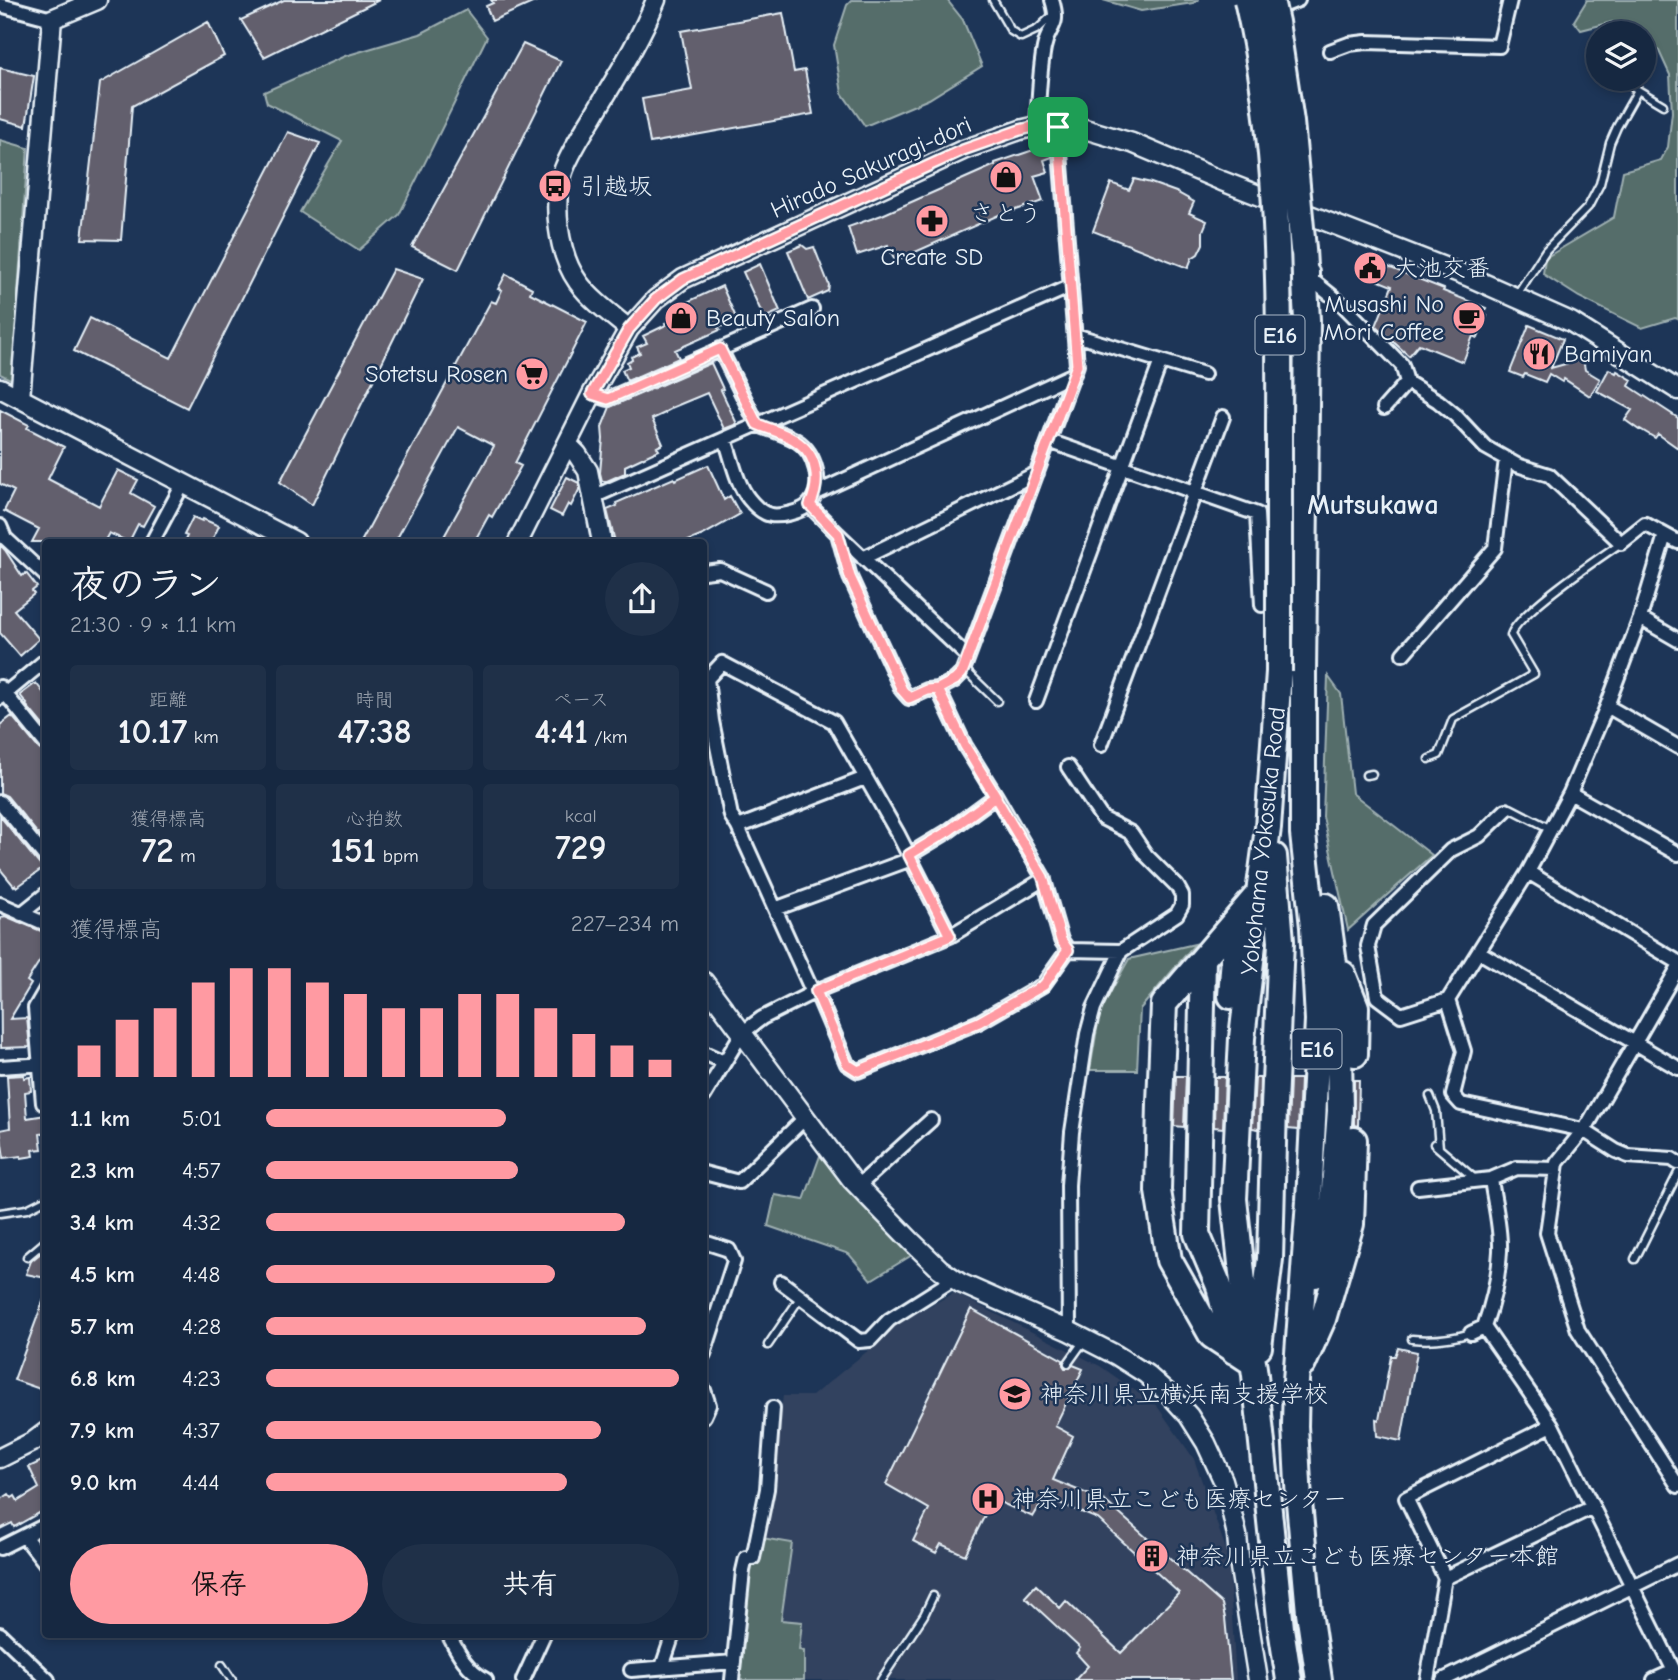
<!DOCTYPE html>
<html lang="ja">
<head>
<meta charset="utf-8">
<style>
  :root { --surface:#162841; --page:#1f3048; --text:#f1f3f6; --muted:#9ea6b1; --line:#35445a; --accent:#ff9aa2 }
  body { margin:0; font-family:"Comic Neue","Klee One",sans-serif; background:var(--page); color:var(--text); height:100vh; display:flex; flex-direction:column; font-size:26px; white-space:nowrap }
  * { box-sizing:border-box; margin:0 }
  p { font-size:23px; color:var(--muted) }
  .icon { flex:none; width:38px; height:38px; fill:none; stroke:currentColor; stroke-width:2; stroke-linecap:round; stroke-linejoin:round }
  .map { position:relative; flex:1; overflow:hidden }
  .panel { position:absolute; left:42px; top:539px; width:665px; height:1099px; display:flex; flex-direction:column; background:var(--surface); border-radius:7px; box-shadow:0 4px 10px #0003,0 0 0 2px var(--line) }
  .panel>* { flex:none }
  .fabs { position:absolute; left:1586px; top:21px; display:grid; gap:14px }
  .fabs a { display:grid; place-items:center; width:70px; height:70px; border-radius:50%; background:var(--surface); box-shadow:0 4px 10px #0003,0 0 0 2px var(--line); font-size:35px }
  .pin { position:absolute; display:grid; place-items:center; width:60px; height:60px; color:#fff; margin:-30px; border-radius:14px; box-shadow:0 4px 10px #0006 }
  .round { display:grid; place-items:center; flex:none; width:74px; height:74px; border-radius:37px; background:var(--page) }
  .headline { display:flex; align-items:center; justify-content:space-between; height:119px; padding:0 28px }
  h1 { font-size:38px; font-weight:700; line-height:52px }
  .figures { display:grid; grid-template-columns:repeat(3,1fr); gap:10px; height:119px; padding:7px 28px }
  .figures div { display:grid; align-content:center; border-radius:7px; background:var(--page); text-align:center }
  .figures b { font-size:35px; font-weight:700 }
  .figures small { font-size:19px; font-weight:400 }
  .figures p { font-size:19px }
  .chart { height:196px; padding:14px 28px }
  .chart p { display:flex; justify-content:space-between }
  .chart svg { width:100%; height:126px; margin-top:7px; stroke:var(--accent); stroke-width:6 }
  .cta { display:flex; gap:14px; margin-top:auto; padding:14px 28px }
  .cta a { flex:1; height:80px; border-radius:42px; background:var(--accent); color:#111; font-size:28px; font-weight:700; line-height:80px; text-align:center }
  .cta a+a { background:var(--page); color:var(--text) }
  ul { padding:0 28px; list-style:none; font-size:23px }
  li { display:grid; grid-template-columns:112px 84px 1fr; align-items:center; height:52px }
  li i { height:18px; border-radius:9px; background:var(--accent) }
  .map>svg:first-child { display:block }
</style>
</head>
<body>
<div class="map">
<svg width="1678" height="1680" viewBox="0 0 1678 1680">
  <rect width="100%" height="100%" fill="#1d3557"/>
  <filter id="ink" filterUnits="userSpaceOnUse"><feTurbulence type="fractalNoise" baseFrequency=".0143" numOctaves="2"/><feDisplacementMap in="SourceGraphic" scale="14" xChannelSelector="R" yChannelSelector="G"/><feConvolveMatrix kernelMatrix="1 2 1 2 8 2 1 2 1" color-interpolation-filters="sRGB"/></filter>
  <g filter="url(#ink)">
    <path fill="#32425e" d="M954 1293 1100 1366 1157 1406 1194 1459 1228 1555 1236 1680H739L748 1572 756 1562 762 1538 783 1396H812L870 1349 894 1325Z"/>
    <path fill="#556d6a" stroke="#9eafb1" stroke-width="2" d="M852 0H947L963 20 982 66 929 99 865 126 842 93 834 45 847 5Z
      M1103 0H1199L1193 3 1141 11Z
      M1587 0H1678V319L1675 318 1642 328 1579 297 1543 274 1545 258 1614 217 1623 171 1661 160 1668 147 1672 112 1670 75 1659 51 1643 41V33H1630L1612 22 1581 30 1574 21Z
      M466 10 487 37 399 215 359 250 300 212 342 141 267 103 264 92 345 56 420 34Z
      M0 140 28 148 12 380 0 374Z
      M1328 676 1341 694 1352 793 1432 855 1348 930 1323 817Z
      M1195 944 1140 1009 1137 1070H1090L1100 1011 1129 959Z
      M820 1156 912 1255 871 1280 849 1254 768 1226 775 1195 804 1200Z
      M762 1538 792 1543 781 1620 802 1622 799 1650 804 1651V1680H739L741 1634 748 1572 756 1562Z"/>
    <path fill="#625f6d" stroke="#e8f1f8" stroke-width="2" d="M284 0H379L264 57 241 20Z
      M491 0H539L492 21 486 6 493 3Z
      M783 13 794 72 805 70 813 114 650 143 642 99 692 90 681 31Z
      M208 22 224 56 132 106 121 240 82 239 100 83Z
      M523 44 561 61 458 270 412 247Z
      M0 68 34 76 26 126 0 119Z
      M288 132 320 143 187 408 74 351 90 318 171 358Z
      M1051 144 1052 157 1044 160 1048 172 1034 176 1043 201 1010 212V210L895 261 888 245 857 255 848 227 882 215 995 165V163Z
      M1134 179 1151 183 1176 192 1194 202 1189 213 1207 221 1203 231V244L1198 254 1192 258 1188 268 1093 231 1111 183 1129 190Z
      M802 245 807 249 814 247 829 285 828 291 808 300 788 251Z
      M1368 259 1444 289 1443 291 1486 308 1483 314 1487 316 1478 338 1473 336 1463 362 1419 344 1409 356 1376 326 1392 286 1362 274Z
      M760 264 780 311 764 318 743 272Z
      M393 269 423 279 312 505 280 482Z
      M506 274 532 288 530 293 587 322 515 463 521 466 492 517 489 515 474 542H441L494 446 458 427 395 542H361L491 301 496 303 502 290 498 289Z
      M722 286 737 320 718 328 720 330 675 350 679 358 627 381 622 370 629 367 627 362 632 359 631 357 640 353 637 347 647 343 643 336 666 325 665 323 689 311 685 303Z
      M1529 325 1563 339 1551 368 1583 359 1585 370 1600 379 1590 396 1564 379 1562 382 1549 374 1545 382 1525 374 1523 377 1510 372Z
      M711 363 723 389 721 390 737 424 724 429 707 393 671 408V409L665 412V413L652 419 663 444 657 447 659 450 625 466V473L607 481H602L600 473 603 439 602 427 610 407Z
      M1609 369 1616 373 1617 371 1632 380 1629 386 1678 418V448L1658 434 1655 438 1640 429 1639 430 1625 420 1632 410 1597 391Z
      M0 410 29 425 27 428 64 447 48 479 99 506 118 470 138 480 131 493 154 506 143 526 138 524 129 542 109 533 104 542H32L39 529 4 511 14 491 0 484Z
      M708 465 724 500 730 496 740 514 703 535 686 542H615L607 510 617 506 616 503 674 478 675 480Z
      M567 477 579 483 580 488 571 506 568 504 562 516 550 510Z
      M193 517 202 521 203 519 219 526 211 542H184L187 536 184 535Z
      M0 545 5 550 22 576 26 573 37 587 32 591 34 594 14 610 39 639 20 656 0 633Z
      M36 683 46 696V729L26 705 27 704 20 695Z
      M12 716 39 749 46 753V844L7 796 0 793V725Z
      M0 816 39 864 45 867 17 887 15 885 14 886 0 869Z
      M5 916 46 933V951L27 981 31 984 10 1019 27 1018 30 1047 1 1048 0 921 2 917Z
      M24 1075V1078L30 1077 31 1091 25 1092 27 1118 46 1115V1133L40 1134 42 1149 33 1150 34 1156 21 1158V1156L4 1158 0 1130 10 1128 7 1076Z
      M1176 1076H1186L1184 1127 1174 1126Z
      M1215 1077H1225L1223 1128 1214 1127Z
      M1255 1078H1260L1259 1129 1252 1128Z
      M1290 1079H1300L1298 1130 1288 1129Z
      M1354 1080H1359L1358 1126 1354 1125Z
      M46 1249V1278L26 1274 31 1261Z
      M44 1299H46V1391L14 1380Z
      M971 1309 1063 1360V1365L1065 1368H1070L1073 1365 1083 1369 1055 1426 1073 1436 1053 1480 1105 1501 1222 1604 1225 1618 1231 1680H1075L1088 1666 1076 1653 1080 1648 1025 1597 1036 1585 1060 1608 1066 1601 1121 1653 1179 1593 1098 1519 1045 1497 1033 1517 993 1499 965 1555 941 1544 936 1553 913 1541 929 1509 886 1484Z
      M1398 1348 1417 1352 1401 1441 1377 1436 1376 1419 1379 1420 1391 1356H1395Z
      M46 1459V1509L14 1527 12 1523 0 1529V1500L9 1494 12 1498 15 1496 18 1501 39 1488 29 1467Z"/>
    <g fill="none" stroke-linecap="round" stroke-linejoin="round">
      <defs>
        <path id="lane" d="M993 0 1011 31 1021 37 1038 29 1054 14
          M1638 90 1663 105
          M1516 296 1546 250 1588 207 1600 184 1610 143 1617 127 1638 90 1624 80
          M964 669 997 701
          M1429 759 1439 755 1453 719 1534 674 1511 635C1517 613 1599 558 1621 543
          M1366 775 1372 774
          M1506 810 1510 808 1551 829
          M1430 1096 1436 1111 1439 1148
          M1434 1144 1475 1179
          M0 1213 27 1209 43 1201
          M27 1257 46 1241
          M1635 1259 1678 1173
          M1412 1339C1433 1341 1451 1339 1471 1333
          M768 1345 800 1298
          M1068 1363 1083 1342
          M222 1665 232 1680
          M881 1680 924 1615 933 1596"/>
        <path id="street" d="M0 5 52 19
          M1272 10 1298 0
          M1330 51 1349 44 1366 42 1499 46 1510 0
          M1037 126C1039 100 1039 74 1044 48 1048 25 1061 29 1052 0
          M1058 127 1077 365 962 673 955 680 938 689 965 746 996 796 1043 877 1061 940 1068 950 1121 951
          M1312 271V280L1342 304 1402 365 1407 382 1438 401 1455 415 1485 447 1517 465 1549 475 1621 543 1645 524 1678 542
          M1075 335 1204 374
          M720 349 757 424C770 430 786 434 797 441 815 452 825 486 810 503 803 512 776 519 765 513 759 510 753 504 749 499 736 483 732 458 725 439
          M592 394 608 399 812 309
          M1384 408 1407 382
          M1049 441 1257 514 1262 605
          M816 493 1074 374
          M593 497 1071 286
          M809 505 838 534 968 657
          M0 526 5 538 46 576
          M838 534 850 577 902 690 909 698 927 690 938 689
          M1665 535 1640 618 1607 706 1570 793 1528 872 1448 1000 1464 1051 1453 1095 1461 1104 1583 1130 1616 1151 1628 1156 1672 1159 1678 1163
          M152 542 183 484
          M863 558 1037 473
          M704 572 720 570 766 591
          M1640 618 1678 640
          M1403 654 1495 548 1506 459
          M0 687 46 744
          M0 698 46 660
          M1036 701 1161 361
          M1607 706 1678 747
          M1101 745 1223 417
          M1068 767 1102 818 1131 833 1146 855 1177 886 1182 895V905L1177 914 1121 951 1094 1008 1087 1034 1072 1132 1068 1185 1069 1331
          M1570 793 1678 854
          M0 802 46 858
          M738 827 865 778
          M909 855 947 832 996 796
          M1528 872 1678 962
          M0 904 46 924
          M775 909 911 859
          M21 914 46 894
          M1479 952 1678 1068
          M1678 968 1588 1124 1557 1163 1547 1233 1578 1330 1678 1486
          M816 991 847 1064 858 1071 979 1022 1043 985 1068 950
          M813 993 738 827 731 816 712 721 707 679 722 663 834 722 898 834 950 936
          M1448 1000 1401 1015 1377 997 1368 946 1374 925 1451 850 1479 836 1506 810
          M704 1053 724 1062
          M0 1067 46 1064
          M704 1096 742 1033 762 1018 816 991 950 936 1044 879
          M43 1103 35 1008 46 989
          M704 1173 739 1182 805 1118
          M858 1186 931 1120
          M1418 1187 1491 1179 1517 1168 1556 1169
          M704 1242 729 1250 734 1261 704 1354
          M781 1282 859 1341 870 1340 889 1320 954 1279
          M1484 1327 1552 1425 1678 1679
          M1471 1333 1484 1327C1492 1304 1499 1275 1500 1251 1501 1227 1494 1202 1491 1179
          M704 1390 709 1405 704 1416
          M24 1536 46 1564
          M0 1548 46 1525
          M1445 1578 1593 1507
          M0 1634 48 1680
          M448 1634C458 1653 467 1670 486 1680
          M662 1667 673 1634
          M631 1670 734 1662
          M523 1680 544 1634
          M732 1680 743 1571 746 1558H753L767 1489 773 1408
          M1427 1680 1445 1578 1406 1498 1552 1425
          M1443 1680 1678 1564
          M1654 1680 1674 1671"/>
        <path id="secondary" d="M629 329C612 315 591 300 578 282 558 254 551 201 564 169 572 149 584 131 595 113 617 76 640 40 656 0
          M0 388 296 542
          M20 398 52 19 97 0
          M567 444 577 454 588 471 602 542
          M518 542 592 394 629 329 656 299 683 279 963 150 1020 130 1037 126 1078 127 1132 143 1222 181 1467 276 1571 322 1678 390
          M704 982 852 1180 911 1241 940 1269 960 1283 1069 1331 1116 1355 1146 1374 1170 1395 1189 1416 1206 1443 1223 1480 1230 1505 1237 1535 1240 1568 1258 1680
          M0 1458 34 1441 46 1432"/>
        <path id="highway" d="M1303 249 1307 320 1303 673V834L1313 927 1318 1020 1309 1201 1296 1381 1295 1426 1299 1502 1309 1612 1319 1680
          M1279 672 1268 828 1259 893 1242 1038 1234 1199 1248 1328 1255 1375 1281 1628 1289 1680
          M1203 959 1197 1234 1219 1286 1234 1351
          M1343 974 1356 1007 1355 1054
          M1231 996 1237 919
          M1315 1275 1331 1228 1340 1111 1338 993 1326 906
          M1259 1347 1270 1259 1274 1106 1281 941 1274 856
          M1253 1363 1212 1336 1169 1260 1158 1191 1160 1103 1164 1004 1259 893
          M1303 1364 1323 1319 1351 1224 1354 1140"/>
      </defs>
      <use href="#lane" stroke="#e8f1f8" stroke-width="11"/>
      <use href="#street" stroke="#e8f1f8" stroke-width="18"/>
      <use href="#secondary" stroke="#e8f1f8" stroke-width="23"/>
      <use href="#highway" stroke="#e8f1f8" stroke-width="30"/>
      <use href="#lane" stroke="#1d3557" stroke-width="6"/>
      <use href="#street" stroke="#1d3557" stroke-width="12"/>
      <use href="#secondary" stroke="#1d3557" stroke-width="18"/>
      <use href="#highway" stroke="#1d3557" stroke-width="24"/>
      <defs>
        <path id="highway-bridge" d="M1247 0C1279 139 1280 285 1279 428 1279 509 1279 590 1279 672
          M1271 0 1276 22 1291 122 1303 249"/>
      </defs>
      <use href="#highway-bridge" stroke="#e8f1f8" stroke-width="30" stroke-linecap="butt"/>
      <use href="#highway-bridge" stroke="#1d3557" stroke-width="24"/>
    </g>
  </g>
  <g fill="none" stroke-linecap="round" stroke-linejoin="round" filter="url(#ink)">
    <defs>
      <path id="route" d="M1058 127 1037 126 1020 130 963 150 683 279 656 299 629 329 592 394 608 399 720 349 757 424C771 430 788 434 799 443 819 458 820 484 810 505L838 534 850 577 902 690 909 698 927 690 938 689 965 746 1043 877 1061 940 1068 950 1044 985 979 1022 858 1071 847 1064 816 991 950 936 909 855 947 832 996 796 965 746 938 689 955 680 962 673 1077 365 1058 127"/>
    </defs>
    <use href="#route" stroke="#fff" stroke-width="14"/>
    <use href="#route" stroke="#ff9aa2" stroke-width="9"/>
  </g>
  <defs>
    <symbol id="shop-disc" viewBox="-11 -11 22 22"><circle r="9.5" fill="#ff9aa2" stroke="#1d3557"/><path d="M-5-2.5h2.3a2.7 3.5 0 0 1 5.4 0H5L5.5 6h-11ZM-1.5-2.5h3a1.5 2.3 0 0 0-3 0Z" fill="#111"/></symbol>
    <symbol id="bus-disc" viewBox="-11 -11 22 22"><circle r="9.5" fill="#ff9aa2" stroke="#1d3557"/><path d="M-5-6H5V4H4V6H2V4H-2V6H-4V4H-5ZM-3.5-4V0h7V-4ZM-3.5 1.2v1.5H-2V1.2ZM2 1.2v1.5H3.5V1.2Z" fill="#111"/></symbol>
    <symbol id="pharmacy-disc" viewBox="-11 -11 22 22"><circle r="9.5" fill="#ff9aa2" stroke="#1d3557"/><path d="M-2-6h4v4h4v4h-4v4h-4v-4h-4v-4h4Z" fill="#111"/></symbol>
    <symbol id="civic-disc" viewBox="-11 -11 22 22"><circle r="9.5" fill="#ff9aa2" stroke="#1d3557"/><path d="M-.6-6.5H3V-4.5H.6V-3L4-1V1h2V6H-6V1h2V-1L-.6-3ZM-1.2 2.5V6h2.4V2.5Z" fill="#111"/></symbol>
    <symbol id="cafe-disc" viewBox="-11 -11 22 22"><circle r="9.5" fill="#ff9aa2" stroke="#1d3557"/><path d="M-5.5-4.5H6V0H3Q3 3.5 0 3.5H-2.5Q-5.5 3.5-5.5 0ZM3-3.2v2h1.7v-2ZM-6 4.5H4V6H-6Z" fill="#111"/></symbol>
    <symbol id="restaurant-disc" viewBox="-11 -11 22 22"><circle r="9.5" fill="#ff9aa2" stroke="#1d3557"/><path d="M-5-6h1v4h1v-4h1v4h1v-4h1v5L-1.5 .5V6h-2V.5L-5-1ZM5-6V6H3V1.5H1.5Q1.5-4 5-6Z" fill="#111"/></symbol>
    <symbol id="supermarket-disc" viewBox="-11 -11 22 22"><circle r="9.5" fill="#ff9aa2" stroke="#1d3557"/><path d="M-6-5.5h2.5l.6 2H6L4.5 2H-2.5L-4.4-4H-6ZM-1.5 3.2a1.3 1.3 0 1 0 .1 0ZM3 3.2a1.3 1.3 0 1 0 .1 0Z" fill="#111"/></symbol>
    <symbol id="school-disc" viewBox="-11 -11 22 22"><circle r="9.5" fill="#ff9aa2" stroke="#1d3557"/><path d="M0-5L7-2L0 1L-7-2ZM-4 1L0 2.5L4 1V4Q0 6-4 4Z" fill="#111"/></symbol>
    <symbol id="hospital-disc" viewBox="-11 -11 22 22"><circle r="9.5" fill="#ff9aa2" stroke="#1d3557"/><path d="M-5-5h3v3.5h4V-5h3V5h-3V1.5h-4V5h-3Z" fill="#111"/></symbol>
    <symbol id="building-disc" viewBox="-11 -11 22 22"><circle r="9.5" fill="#ff9aa2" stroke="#1d3557"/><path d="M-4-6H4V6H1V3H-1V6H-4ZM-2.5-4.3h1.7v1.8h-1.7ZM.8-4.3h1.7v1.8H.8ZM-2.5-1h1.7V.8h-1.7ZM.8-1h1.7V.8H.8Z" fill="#111"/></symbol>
  </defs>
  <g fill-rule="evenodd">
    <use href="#shop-disc" x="987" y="158" width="38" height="38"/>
    <use href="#bus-disc" x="536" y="167" width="38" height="38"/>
    <use href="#pharmacy-disc" x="913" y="202" width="38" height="38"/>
    <use href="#civic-disc" x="1351" y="249" width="38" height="38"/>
    <use href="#shop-disc" x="662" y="299" width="38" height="38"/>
    <use href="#cafe-disc" x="1450" y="299" width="38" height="38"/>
    <use href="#restaurant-disc" x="1520" y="335" width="38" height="38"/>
    <use href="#supermarket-disc" x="513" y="355" width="38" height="38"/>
    <use href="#school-disc" x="996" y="1375" width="38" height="38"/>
    <use href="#hospital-disc" x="969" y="1480" width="38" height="38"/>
    <use href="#building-disc" x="1133" y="1537" width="38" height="38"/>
  </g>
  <g text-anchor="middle" stroke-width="5" stroke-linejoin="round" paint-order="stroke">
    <g fill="#1d3557" stroke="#abb9c8" stroke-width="2">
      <rect x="1255.5" y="315.5" width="49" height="39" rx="5"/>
      <rect x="1292.5" y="1029.5" width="49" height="39" rx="5"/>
    </g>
    <g font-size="23" font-weight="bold" fill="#e8f1f8">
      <text x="1280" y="343">E16</text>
      <text x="1317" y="1057">E16</text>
    </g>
    <g font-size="24" fill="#e8f1f8" stroke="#1d3557">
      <text transform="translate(871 167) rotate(-24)" y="8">Hirado Sakuragi-dori</text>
      <text transform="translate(1263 841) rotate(-84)" y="8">Yokohama Yokosuka Road</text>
    </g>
    <g font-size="24" fill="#e8f1f8" stroke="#1d3557" text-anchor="start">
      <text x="580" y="194">引越坂</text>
      <text x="1006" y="221" text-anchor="middle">さとう</text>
      <text x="932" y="265" text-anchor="middle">Create SD</text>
      <text x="1394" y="276">大池交番</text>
      <text x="1444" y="312" text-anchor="end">Musashi No<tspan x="1444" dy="28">Mori Coffee</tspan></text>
      <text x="706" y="326">Beauty Salon</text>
      <text x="1564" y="362">Bamiyan</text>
      <text x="508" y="382" text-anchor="end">Sotetsu Rosen</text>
      <text x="1040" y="1402">神奈川県立横浜南支援学校</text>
      <text x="1012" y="1507">神奈川県立こども医療センター</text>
      <text x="1176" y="1564">神奈川県立こども医療センター本館</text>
    </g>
    <g font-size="28" font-weight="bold" fill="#e8f1f8" stroke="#1d3557">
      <text x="1373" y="514">Mutsukawa</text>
    </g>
  </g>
</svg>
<div class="fabs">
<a><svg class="icon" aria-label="layers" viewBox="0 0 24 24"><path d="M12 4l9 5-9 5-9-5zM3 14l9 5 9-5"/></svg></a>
</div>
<div class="pin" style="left:1058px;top:127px;background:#1e9e55"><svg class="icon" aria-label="arrive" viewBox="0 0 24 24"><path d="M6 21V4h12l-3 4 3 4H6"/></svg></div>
<section class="panel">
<div class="headline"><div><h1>夜のラン</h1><p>21:30 · 9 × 1.1 km</p></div><a class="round"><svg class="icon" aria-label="share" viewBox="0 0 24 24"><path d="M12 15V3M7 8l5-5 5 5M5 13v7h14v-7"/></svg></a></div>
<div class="figures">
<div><p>距離</p><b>10.17<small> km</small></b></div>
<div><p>時間</p><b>47:38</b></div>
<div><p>ペース</p><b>4:41<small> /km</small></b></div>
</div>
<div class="figures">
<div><p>獲得標高</p><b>72<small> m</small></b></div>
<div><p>心拍数</p><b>151<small> bpm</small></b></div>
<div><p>kcal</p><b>729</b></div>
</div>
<div class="chart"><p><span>獲得標高</span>227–234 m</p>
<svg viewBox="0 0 160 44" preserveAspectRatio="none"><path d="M5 44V33M15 44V24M25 44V20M35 44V11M45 44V6M55 44V6M65 44V11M75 44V15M85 44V20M95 44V20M105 44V15M115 44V15M125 44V20M135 44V29M145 44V33M155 44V38"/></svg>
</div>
<ul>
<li><b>1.1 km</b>5:01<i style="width:58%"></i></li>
<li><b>2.3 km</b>4:57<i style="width:61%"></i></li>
<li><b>3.4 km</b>4:32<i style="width:87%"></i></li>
<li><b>4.5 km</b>4:48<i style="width:70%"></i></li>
<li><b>5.7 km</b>4:28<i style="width:92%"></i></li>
<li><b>6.8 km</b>4:23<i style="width:100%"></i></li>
<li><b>7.9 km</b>4:37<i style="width:81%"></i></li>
<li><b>9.0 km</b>4:44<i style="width:73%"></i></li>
</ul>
<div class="cta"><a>保存</a><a>共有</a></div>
</section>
</div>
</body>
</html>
